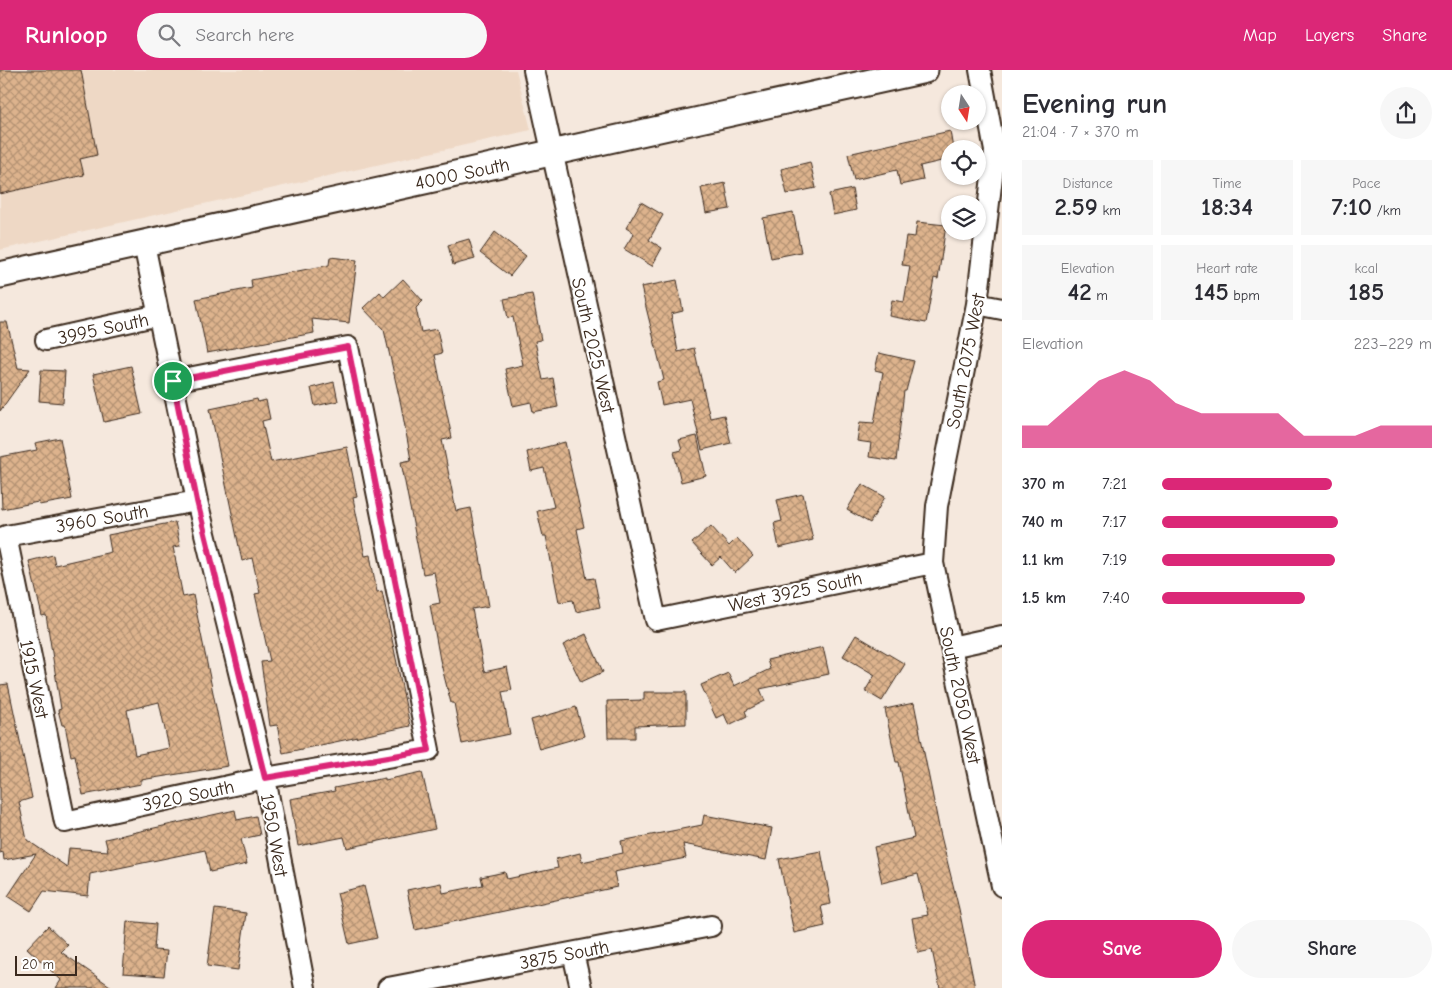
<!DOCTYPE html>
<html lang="en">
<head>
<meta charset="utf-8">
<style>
  :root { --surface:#fff; --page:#f7f7f7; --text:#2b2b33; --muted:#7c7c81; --accent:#db2777 }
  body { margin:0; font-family:"Comic Neue",sans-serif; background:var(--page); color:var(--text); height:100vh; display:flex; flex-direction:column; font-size:19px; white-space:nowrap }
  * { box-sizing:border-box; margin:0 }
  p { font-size:16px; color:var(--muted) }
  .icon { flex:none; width:28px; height:28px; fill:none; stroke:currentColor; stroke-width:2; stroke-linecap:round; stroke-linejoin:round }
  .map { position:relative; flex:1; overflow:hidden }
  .drawer { display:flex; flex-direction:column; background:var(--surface); width:450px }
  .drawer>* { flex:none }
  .needle { width:32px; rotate:168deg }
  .controls { position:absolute; left:941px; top:15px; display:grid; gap:10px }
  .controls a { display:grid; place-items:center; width:45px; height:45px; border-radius:50%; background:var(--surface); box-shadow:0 1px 4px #0004; font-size:25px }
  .scale { position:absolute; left:15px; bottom:12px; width:62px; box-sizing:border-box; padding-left:5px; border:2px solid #3b2a1e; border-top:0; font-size:14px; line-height:18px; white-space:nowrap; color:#3b2a1e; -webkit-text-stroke:4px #fff; paint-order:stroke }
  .pin { position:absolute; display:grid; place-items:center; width:42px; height:42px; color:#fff; margin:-21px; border:2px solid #fff; border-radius:50%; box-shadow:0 1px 5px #0007 }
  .round { display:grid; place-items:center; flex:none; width:52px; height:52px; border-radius:26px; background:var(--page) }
  .overview { display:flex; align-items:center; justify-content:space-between; height:85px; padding:0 20px }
  h1 { font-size:28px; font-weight:700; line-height:38px }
  .stats { display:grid; grid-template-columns:repeat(3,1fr); gap:8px; height:85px; padding:5px 20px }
  .stats div { display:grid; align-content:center; border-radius:0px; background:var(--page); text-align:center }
  .stats b { font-size:25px; font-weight:700 }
  .stats small { font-size:14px; font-weight:400 }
  .stats p { font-size:14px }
  .chart { height:140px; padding:10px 20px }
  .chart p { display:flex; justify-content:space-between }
  .chart svg { width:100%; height:90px; margin-top:5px; fill:var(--accent); opacity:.7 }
  .primary-button { display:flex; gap:10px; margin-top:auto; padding:10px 20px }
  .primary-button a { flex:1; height:58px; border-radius:30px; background:var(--accent); color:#fff; font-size:20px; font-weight:700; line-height:58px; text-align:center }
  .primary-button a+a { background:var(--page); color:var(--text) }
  ul { padding:0 20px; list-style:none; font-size:16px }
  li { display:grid; grid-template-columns:80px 60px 1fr; align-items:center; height:38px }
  li i { height:12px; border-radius:6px; background:var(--accent) }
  header { display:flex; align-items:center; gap:30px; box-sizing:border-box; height:70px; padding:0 25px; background:var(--accent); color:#fff }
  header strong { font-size:24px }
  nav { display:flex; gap:28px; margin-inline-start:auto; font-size:18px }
  .search { width:350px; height:45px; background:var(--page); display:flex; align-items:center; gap:12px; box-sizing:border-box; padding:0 18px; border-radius:28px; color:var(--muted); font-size:19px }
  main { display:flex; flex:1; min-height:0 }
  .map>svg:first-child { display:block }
</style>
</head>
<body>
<header>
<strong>Runloop</strong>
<div class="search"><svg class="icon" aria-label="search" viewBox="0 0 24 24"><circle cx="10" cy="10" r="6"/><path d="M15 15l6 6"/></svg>Search here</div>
<nav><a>Map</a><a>Layers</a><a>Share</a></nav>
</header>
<main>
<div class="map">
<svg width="1002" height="918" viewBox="0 0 1002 918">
  <defs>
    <pattern id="building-cross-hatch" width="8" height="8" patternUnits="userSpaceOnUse" patternTransform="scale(1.25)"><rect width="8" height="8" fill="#ddb38d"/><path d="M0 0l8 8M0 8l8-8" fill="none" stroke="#b49273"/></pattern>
  </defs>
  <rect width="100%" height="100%" fill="#f5e8dd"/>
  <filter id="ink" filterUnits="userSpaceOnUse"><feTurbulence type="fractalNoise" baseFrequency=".02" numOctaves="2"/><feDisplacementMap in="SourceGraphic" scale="10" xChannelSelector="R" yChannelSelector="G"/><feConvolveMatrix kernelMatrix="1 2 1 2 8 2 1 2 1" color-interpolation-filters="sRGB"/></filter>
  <g filter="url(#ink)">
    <path fill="#eed8c5" d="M0 0H516L531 60 0 180Z"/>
    <path fill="url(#building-cross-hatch)" stroke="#3b2a1e" fill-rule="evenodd" d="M0 0H81L97 85 80 89 84 105 0 124Z
      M950 61 953 79H950V89L920 96 923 110 900 115 897 100 854 110 848 84Z
      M810 92 816 118 787 124 781 99Z
      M725 113 730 139 706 143 701 118Z
      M852 119 856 140 833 145 829 124Z
      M641 132 663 145 649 170 662 178 652 196 624 179 634 163 626 158Z
      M793 142 801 182 771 188 763 148Z
      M917 152 946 155 938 209 934 208 926 253 889 246 892 230 904 232 910 196 902 195 906 166 915 167Z
      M495 162 526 186 510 206 480 183Z
      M469 169 475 189 453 195 448 175Z
      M330 187 357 190 349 253 312 249 314 263 207 283 196 229 252 218 251 210 329 195Z
      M403 209 423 231 416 238 421 262 437 259 442 283 435 285 452 368 442 370 456 441 471 438 489 536 472 539 484 602 507 597 512 620 502 622 510 664 462 674 454 633H451L440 590 430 535 440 533 434 502 423 504 401 392 411 390 401 335 384 260 363 238 380 222 384 227Z
      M677 210 683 241 671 244 678 282 694 278 710 348 724 345 731 373 702 380 690 329 662 335 657 312 664 310 641 217Z
      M532 224 541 270 535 271 543 310 553 308 558 337 533 342 531 332 513 336 505 299 523 295 513 247 508 248 504 229Z
      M0 252H7L18 298 30 299 0 341Z
      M879 283 914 291 906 321H904L896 391 869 387 871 373 857 371 860 352 874 353 883 302 875 300Z
      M131 296 142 344 104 352 93 304Z
      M41 300 65 301 63 333 39 331Z
      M334 312 338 331 315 336 311 318Z
      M257 329 258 332 266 330 270 349 262 351 271 392 347 377 357 427 353 428 365 486 370 485 377 522 382 521 410 656 283 683 277 655 270 656 261 592 270 591 255 524 260 523 252 488 242 491 210 339Z
      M697 366 706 406 681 412 674 382 682 380 679 370Z
      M60 368 72 429 39 435 38 432 2 439 0 387 37 380 35 373Z
      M565 372 584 457 577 459 587 509 594 508 600 537 576 542 573 530 559 532 546 466H543L537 441 554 437 544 398 531 401 527 382Z
      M862 414 885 427 870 453 847 440Z
      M803 424 813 470 779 478 774 453 782 451 777 430Z
      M175 452 180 476 173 477 183 527 193 525 228 696 141 710V714L83 725 75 685 71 686 65 655H62L58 640 61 639 46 545 42 546 29 491 53 485 55 495 111 482 108 465ZM159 632 169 678 135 685 127 640Z
      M711 456 729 476 737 468 753 486 735 503 721 487 712 495 692 473Z
      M586 564 603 602 581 612 563 575Z
      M856 565 905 594 882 631 865 621 875 605 843 586Z
      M823 577 829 604 760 619 765 631 745 641 747 646 729 655 724 644 716 648 701 615 728 603 734 616 770 599 767 590Z
      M8 614 32 728 19 732 27 770 67 797 69 778 108 781 105 769 235 740 237 750 256 746 260 765 241 769 247 794 210 802 205 780 90 804 88 826 44 821 31 841 8 826 36 784 4 790 3 782 0 783V615Z
      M644 622H686V654L635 656V668H608L607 631 644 630Z
      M914 633 940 762 959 839 975 918H940L932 880 918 883 912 848 928 845 918 804 882 813 874 777 914 768 899 692H896L885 639Z
      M576 637 584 666 539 679 531 650Z
      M422 702 435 759 347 778 344 767 298 776 290 729 335 721 334 718 385 708V710Z
      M704 745 772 758 766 790 683 774 686 788 614 802 617 817 415 860 407 820 441 813 443 823 483 815 481 807 505 802 507 809 558 798 556 789 580 783 582 792 623 783 621 771 702 755Z
      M821 781 831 834 821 836 825 856 794 863 779 789Z
      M364 816 377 868 349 874 337 823Z
      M215 839 246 843 238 900 207 896Z
      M127 851 156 854 154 880 167 881 164 906 123 903Z
      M48 856 68 875 61 882 113 918H56L61 910 27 878Z"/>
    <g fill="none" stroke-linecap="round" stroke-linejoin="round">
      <defs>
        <path id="minor" d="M534 0 656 550 933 493
          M980 0 995 81 977 234 937 436 933 493 1002 816
          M144 174 197 431 265 708 305 918
          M977 234 1002 239
          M46 270 159 245
          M173 311 348 277 429 680 265 708 65 752 6 466 197 431
          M951 577 1002 566
          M573 883 581 918
          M388 918 711 856"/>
        <path id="tertiary" d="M0 205 925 0"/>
      </defs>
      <use href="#minor" stroke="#3b2a1e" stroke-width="24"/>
      <use href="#tertiary" stroke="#3b2a1e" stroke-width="29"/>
      <use href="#minor" stroke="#fff" stroke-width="20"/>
      <use href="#tertiary" stroke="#fff" stroke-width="25"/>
    </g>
  </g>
  <g fill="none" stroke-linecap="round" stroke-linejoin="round" filter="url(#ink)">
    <defs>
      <path id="route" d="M348 277 429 680 265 708 197 431 173 311Z"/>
    </defs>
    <use href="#route" stroke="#fff" stroke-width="10"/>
    <use href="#route" stroke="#db2777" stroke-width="6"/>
  </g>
  <g text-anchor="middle" stroke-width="4" stroke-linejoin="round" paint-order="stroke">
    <g font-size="19" fill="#3b2a1e" stroke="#fff">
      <text transform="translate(462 103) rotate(-12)" y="7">4000 South</text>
      <text transform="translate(103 258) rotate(-12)" y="7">3995 South</text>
      <text transform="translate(594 275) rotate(77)" y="7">South 2025 West</text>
      <text transform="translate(965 291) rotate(-79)" y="7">South 2075 West</text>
      <text transform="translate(102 448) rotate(-10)" y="7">3960 South</text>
      <text transform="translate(795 521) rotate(-12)" y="7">West 3925 South</text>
      <text transform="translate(35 609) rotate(78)" y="7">1915 West</text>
      <text transform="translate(961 625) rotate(78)" y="7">South 2050 West</text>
      <text transform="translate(188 725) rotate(-12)" y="7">3920 South</text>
      <text transform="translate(275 765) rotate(80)" y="7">1950 West</text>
      <text transform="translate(564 884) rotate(-11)" y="7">3875 South</text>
    </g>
  </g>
</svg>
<div class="controls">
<a><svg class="needle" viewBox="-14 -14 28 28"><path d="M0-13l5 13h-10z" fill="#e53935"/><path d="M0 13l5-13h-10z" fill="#7c7c81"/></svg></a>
<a><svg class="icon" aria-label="locate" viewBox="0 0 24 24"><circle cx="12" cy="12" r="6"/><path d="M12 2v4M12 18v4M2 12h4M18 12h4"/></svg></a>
<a><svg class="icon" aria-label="layers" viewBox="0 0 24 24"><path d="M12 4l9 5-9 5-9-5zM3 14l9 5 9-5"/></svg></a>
</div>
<div class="scale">20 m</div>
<div class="pin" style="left:173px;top:311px;background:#1e9e55"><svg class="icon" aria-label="arrive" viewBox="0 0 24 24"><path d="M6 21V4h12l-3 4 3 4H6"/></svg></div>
</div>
<section class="drawer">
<div class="overview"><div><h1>Evening run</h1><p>21:04 · 7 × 370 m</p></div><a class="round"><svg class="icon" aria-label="share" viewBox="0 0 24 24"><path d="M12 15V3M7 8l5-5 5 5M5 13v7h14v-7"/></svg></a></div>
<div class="stats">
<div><p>Distance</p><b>2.59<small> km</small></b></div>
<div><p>Time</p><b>18:34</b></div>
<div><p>Pace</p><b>7:10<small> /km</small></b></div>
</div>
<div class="stats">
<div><p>Elevation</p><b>42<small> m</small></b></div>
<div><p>Heart rate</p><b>145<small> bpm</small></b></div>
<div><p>kcal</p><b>185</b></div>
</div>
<div class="chart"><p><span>Elevation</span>223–229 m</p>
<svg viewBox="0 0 160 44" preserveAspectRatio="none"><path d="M0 44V33L10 33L20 22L30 11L40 6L50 11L60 22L70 27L80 27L90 27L100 27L110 38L120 38L130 38L140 33L150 33L160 33V44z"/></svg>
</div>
<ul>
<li><b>370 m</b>7:21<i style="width:63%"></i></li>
<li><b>740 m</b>7:17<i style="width:65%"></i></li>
<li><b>1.1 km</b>7:19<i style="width:64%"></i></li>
<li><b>1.5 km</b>7:40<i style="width:53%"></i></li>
</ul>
<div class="primary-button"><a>Save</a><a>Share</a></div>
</section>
</main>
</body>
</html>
